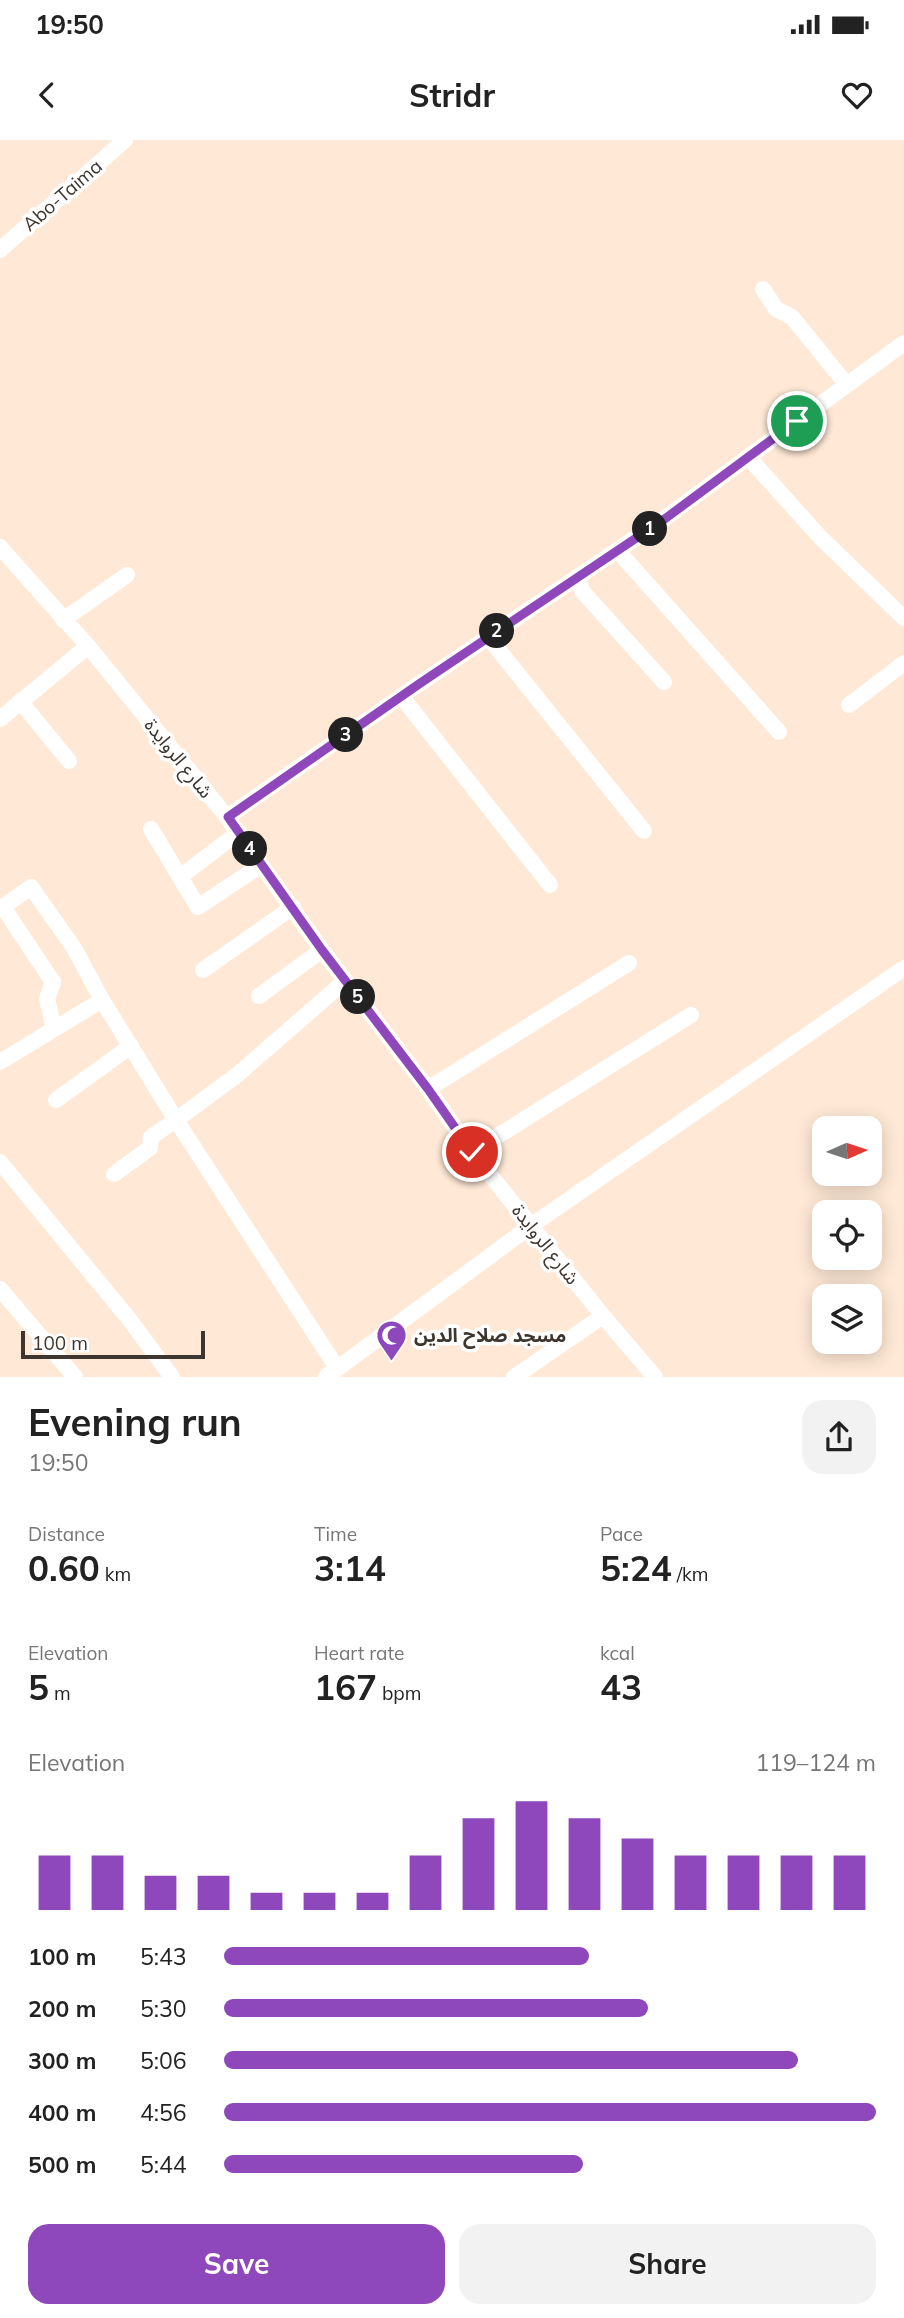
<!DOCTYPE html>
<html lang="en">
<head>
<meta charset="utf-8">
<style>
  :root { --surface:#fff; --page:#f2f2f2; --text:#222; --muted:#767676; --accent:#8e48bc }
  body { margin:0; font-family:Mulish,"Noto Sans Arabic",sans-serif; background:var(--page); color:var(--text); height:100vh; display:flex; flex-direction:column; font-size:26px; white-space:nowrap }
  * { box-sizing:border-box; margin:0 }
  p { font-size:23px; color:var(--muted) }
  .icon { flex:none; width:38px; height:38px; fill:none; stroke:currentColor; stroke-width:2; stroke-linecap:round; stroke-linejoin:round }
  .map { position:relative; height:1237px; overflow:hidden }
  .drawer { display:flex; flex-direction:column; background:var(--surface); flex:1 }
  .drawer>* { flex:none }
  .needle { width:46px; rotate:87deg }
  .tools { position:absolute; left:812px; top:976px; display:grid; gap:14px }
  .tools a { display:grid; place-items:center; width:70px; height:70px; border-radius:14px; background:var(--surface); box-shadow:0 4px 18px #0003; font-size:35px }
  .scale { position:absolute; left:21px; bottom:18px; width:184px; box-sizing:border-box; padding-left:7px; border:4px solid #3d352e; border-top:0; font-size:19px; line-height:24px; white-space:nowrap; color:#3d352e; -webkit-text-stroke:5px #fff; paint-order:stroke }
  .pin { position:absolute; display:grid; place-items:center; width:60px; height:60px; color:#fff; margin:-30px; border:4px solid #fff; border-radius:50%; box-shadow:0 2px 7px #0007 }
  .km { position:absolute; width:35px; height:35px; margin:-18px; border-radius:50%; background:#222; color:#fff; font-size:19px; line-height:35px; text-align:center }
  .round { display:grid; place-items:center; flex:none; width:74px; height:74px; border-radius:21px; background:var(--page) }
  .headline { display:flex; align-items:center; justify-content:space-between; height:119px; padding:0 28px }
  h1 { font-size:38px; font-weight:700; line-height:52px }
  .stats { display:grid; grid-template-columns:repeat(3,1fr); gap:10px; height:119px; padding:7px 28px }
  .stats div { display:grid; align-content:center }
  .stats b { font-size:35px; font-weight:700 }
  .stats small { font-size:19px; font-weight:400 }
  .stats p { font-size:19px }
  .chart { height:196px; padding:14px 28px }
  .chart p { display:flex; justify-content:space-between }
  .chart svg { width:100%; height:126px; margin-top:7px; stroke:var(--accent); stroke-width:6 }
  .action { display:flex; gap:14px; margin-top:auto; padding:14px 28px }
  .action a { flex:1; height:80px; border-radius:21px; background:var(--accent); color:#fff; font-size:28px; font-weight:700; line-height:80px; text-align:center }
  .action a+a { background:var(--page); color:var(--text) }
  ul { padding:0 28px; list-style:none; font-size:23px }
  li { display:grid; grid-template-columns:112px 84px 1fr; align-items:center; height:52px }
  li i { height:18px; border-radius:9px; background:var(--accent) }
  .status { display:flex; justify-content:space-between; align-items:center; height:49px; padding:0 35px; background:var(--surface); direction:ltr }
  .status svg { height:19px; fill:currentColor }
  header { display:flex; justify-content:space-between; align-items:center; height:91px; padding:0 28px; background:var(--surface); font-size:32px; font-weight:700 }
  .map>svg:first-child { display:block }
</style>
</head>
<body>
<div class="status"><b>19:50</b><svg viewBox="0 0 49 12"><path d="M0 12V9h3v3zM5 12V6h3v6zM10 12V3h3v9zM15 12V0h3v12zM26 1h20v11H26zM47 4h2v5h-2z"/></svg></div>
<header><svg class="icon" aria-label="back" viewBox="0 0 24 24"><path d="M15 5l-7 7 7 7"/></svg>Stridr<svg class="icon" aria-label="heart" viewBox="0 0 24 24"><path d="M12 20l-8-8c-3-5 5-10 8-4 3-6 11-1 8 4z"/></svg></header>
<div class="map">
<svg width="904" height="1237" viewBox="0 0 904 1237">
  <rect width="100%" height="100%" fill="#ffe9d6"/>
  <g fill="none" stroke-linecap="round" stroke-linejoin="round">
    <path stroke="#fff" stroke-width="16" d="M0 110 125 0
      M763 149 776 169 792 177 847 245
      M748 317 820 397 904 478
      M0 407 88 506 227 677 322 810 428 949 472 1012 603 1176 655 1237
      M618 411 779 592
      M577 438 583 452 664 542
      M63 480 127 435
      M488 497 644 691
      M401 556 550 745
      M20 561 69 621
      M849 565 904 523
      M0 579 88 506
      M227 677 419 544 665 378 904 203
      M151 689 198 767 261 725
      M180 737 239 692
      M3 767 53 842 47 859 54 889
      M0 769 31 747 74 808 102 860 176 980 151 997 150 1008 114 1034
      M203 830 293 767
      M259 856 322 810
      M0 922 102 860
      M428 949 629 823
      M56 960 131 906
      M472 1012 691 875
      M0 1022 129 1179 172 1237
      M0 1149 75 1237
      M337 1228 176 980 237 935 345 841
      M326 1237 532 1085 904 828
      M514 1237 603 1176"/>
  </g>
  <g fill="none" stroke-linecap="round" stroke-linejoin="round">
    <defs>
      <path id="route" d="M472 1012 428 949 322 810 228 677 419 544 666 378 797 281"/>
    </defs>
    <use href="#route" stroke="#fff" stroke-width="14"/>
    <use href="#route" stroke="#8e48bc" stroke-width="9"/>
  </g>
  <defs>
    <symbol id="mosque-pin" viewBox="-11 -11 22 30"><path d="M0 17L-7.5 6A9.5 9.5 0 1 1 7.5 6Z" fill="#8e48bc" stroke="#fff"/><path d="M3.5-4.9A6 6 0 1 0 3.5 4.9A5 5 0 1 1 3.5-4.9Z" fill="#fff"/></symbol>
  </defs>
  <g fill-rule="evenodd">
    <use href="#mosque-pin" x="374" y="1178" width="35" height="47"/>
  </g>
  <g text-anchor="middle" stroke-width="7" stroke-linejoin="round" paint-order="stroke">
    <g font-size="19" fill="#3d352e" stroke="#fff">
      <text transform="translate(62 55) rotate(-41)" y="7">Abo-Taima</text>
      <text transform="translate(179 618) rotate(51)" y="7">شارع الروايدة</text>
      <text transform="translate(546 1104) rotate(52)" y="7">شارع الروايدة</text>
    </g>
    <g font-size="19" font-weight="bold" fill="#3d352e" stroke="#fff" text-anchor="start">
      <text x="414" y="1202">مسجد صلاح الدين</text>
    </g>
  </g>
</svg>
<div class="tools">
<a><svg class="needle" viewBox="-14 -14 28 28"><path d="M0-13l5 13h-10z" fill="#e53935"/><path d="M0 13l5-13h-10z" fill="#767676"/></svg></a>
<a><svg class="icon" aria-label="locate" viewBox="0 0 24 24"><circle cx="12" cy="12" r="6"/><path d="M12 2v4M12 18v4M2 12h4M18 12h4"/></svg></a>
<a><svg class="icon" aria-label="layers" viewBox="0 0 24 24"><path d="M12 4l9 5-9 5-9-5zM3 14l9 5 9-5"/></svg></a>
</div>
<div class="scale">100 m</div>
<div class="pin" style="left:797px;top:281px;background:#1e9e55"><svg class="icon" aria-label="arrive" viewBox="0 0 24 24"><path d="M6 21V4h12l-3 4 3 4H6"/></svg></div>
<div class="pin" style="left:472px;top:1012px;background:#d93025"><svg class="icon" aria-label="check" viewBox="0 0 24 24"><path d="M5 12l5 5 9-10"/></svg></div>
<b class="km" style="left:650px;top:389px">1</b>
<b class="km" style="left:497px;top:491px">2</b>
<b class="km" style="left:346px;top:595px">3</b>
<b class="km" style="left:250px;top:709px">4</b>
<b class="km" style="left:358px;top:857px">5</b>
</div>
<section class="drawer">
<div class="headline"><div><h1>Evening run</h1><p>19:50</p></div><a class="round"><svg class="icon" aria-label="share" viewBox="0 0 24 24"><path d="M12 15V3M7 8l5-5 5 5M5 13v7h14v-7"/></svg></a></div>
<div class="stats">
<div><p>Distance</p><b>0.60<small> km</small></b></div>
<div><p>Time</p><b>3:14</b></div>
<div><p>Pace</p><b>5:24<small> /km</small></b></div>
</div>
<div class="stats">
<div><p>Elevation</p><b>5<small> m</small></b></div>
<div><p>Heart rate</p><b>167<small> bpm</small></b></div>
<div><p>kcal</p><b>43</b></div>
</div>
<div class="chart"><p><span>Elevation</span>119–124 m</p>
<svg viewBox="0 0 160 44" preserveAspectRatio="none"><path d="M5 44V25M15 44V25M25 44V32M35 44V32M45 44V38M55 44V38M65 44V38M75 44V25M85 44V12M95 44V6M105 44V12M115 44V19M125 44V25M135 44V25M145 44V25M155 44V25"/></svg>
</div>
<ul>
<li><b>100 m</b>5:43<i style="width:56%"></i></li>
<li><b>200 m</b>5:30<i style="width:65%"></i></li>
<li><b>300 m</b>5:06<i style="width:88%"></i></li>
<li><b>400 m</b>4:56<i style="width:100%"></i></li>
<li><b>500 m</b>5:44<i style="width:55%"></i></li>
</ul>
<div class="action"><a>Save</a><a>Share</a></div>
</section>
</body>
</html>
